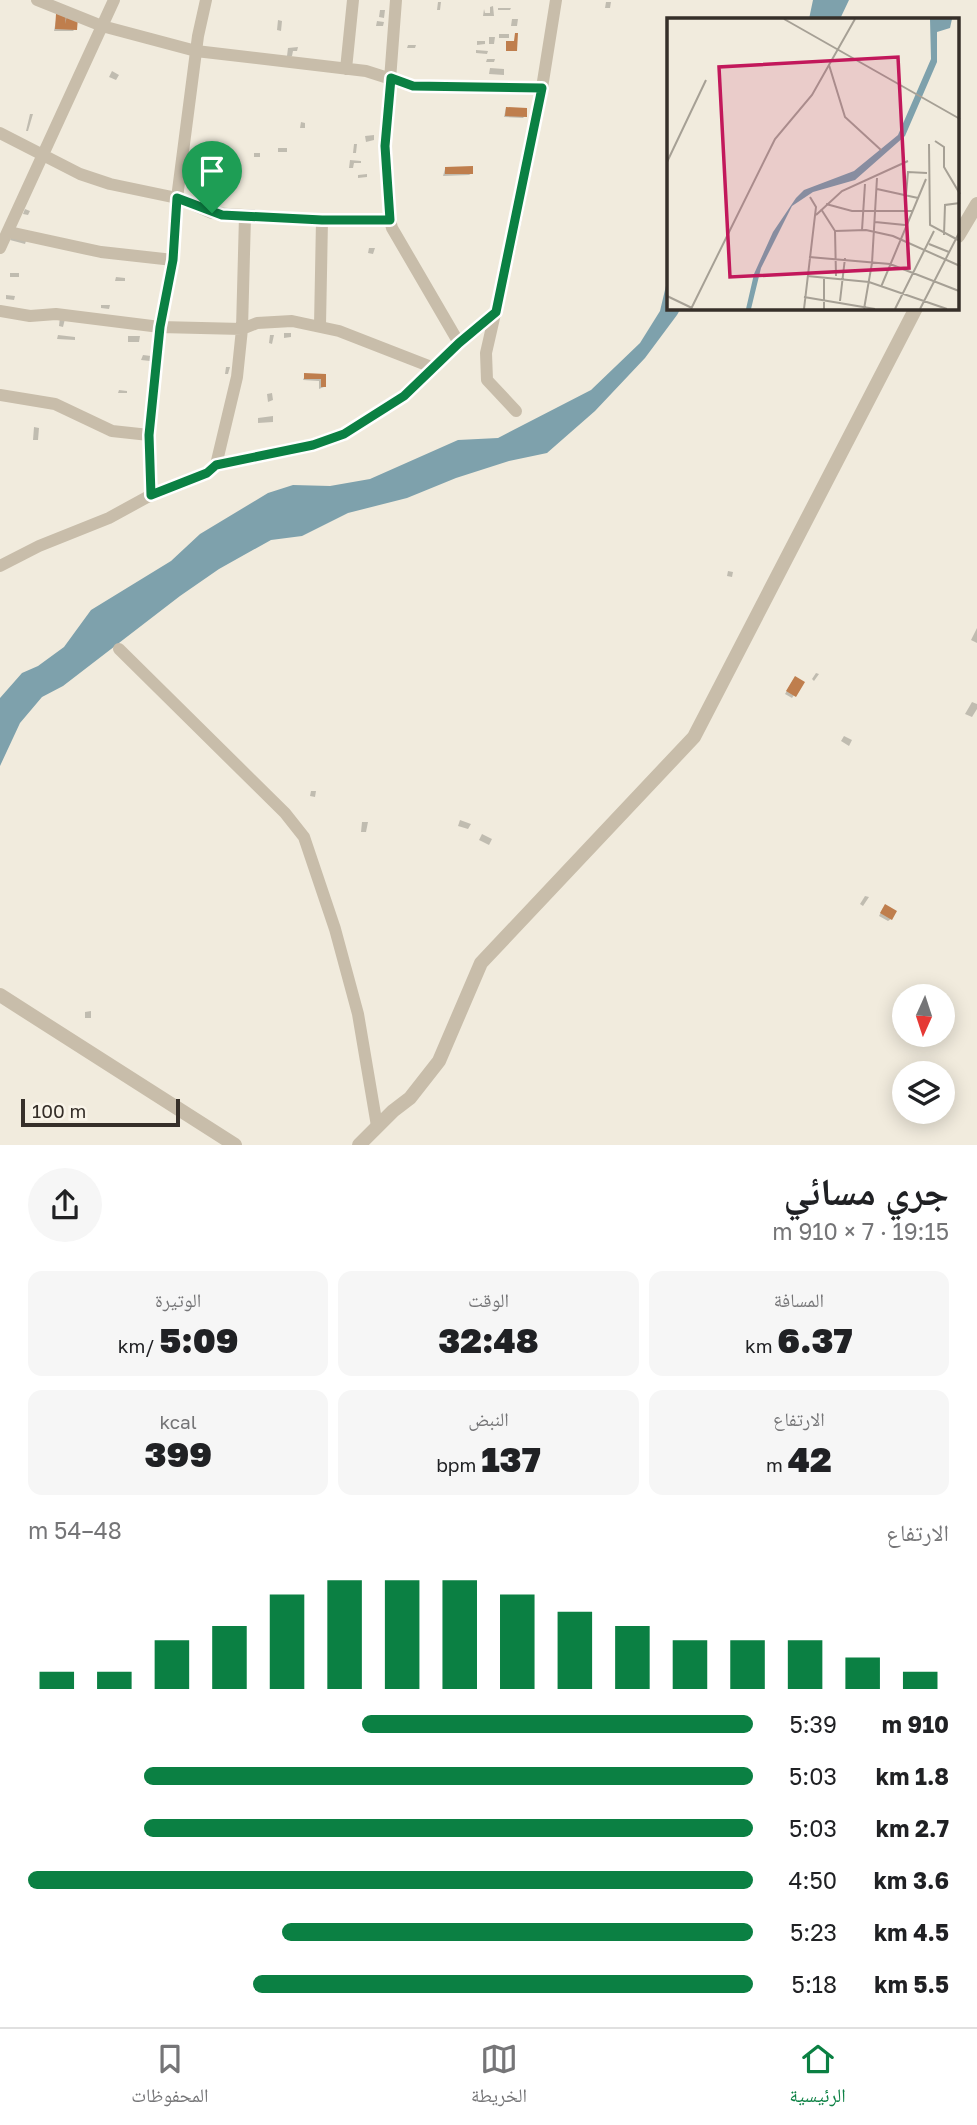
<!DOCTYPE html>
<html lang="ar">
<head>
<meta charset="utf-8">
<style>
  :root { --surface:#fff; --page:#f6f6f6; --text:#202124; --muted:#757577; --line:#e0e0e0; --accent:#0b8043 }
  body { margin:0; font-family:"Golos Text","Noto Naskh Arabic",sans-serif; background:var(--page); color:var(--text); direction:rtl; height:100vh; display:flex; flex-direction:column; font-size:26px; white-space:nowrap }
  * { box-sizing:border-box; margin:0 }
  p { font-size:23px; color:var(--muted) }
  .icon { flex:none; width:38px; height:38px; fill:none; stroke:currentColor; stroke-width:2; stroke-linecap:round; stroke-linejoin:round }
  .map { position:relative; height:1145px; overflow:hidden; direction:ltr }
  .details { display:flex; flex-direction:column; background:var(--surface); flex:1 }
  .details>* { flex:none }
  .needle { width:46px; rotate:183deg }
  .tools { position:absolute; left:892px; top:984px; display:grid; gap:14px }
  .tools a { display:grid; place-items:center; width:63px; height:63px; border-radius:50%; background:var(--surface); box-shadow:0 4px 18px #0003; font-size:35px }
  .scale { position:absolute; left:21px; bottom:18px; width:159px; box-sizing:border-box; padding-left:7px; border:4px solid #362f29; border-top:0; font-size:19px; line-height:24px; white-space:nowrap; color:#362f29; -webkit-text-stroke:5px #f9f4e9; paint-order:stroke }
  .pin { position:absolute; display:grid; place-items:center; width:60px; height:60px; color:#fff; margin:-72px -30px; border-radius:50% 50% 50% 0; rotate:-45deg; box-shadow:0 0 7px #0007 }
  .pin .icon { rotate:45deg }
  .round { display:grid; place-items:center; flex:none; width:74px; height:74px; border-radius:37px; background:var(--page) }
  .overview { display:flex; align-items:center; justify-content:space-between; height:119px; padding:0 28px }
  h1 { font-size:38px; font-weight:800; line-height:52px }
  .metrics { display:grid; grid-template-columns:repeat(3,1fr); gap:10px; height:119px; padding:7px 28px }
  .metrics div { display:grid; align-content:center; border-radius:14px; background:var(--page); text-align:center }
  .metrics b { font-size:35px; font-weight:800 }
  .metrics small { font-size:19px; font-weight:400 }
  .metrics p { font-size:19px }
  .chart { height:196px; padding:14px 28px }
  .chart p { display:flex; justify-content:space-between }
  .chart svg { width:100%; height:126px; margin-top:7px; stroke:var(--accent); stroke-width:6 }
  ul { padding:0 28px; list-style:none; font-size:23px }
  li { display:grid; grid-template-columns:112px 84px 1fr; align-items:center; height:52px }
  li i { height:18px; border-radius:9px; background:var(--accent) }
  .tabs { display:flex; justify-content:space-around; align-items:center; height:98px; border-top:2px solid var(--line); background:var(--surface); font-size:19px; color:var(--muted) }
  .tabs a { display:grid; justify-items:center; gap:4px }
  .tabs .selected { color:var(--accent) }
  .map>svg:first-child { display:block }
</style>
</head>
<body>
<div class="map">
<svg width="977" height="1145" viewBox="0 0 977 1145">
  <rect width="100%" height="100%" fill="#f1ebdd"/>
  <path fill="#7ea1ac" d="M813 0H849L840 19H809Z
    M669 273V308H681L677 315 645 358 595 411 547 453 509 461 456 478 407 498 348 513 302 536 271 540 219 569 180 596 63 686 42 697 20 723 0 766V698L22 673 38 666 64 647 91 610 171 561 200 534 268 493 293 485 330 486 370 479 458 440 498 438 591 390 640 343 660 311Z"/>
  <path fill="#0003" d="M438 2H441L440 10H437Z
    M606 2H611L610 8H605Z
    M493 6 494 16H483L484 9 485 13H490V7Z
    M498 8H511L510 10H498Z
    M380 10H385L384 18 379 17Z
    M57 15 76 18 75 29 73 31H54Z
    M512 19H518L517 26H511Z
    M278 20 282 21 281 31 277 30Z
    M377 21 384 22 383 26H376Z
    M499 34H509V38H499Z
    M489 37H495L494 44H489Z
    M477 41H485V44L477 45Z
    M416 45 415 48H407L408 45Z
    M298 47 297 51H293L292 56H287L288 48Z
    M476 50 488 51 487 54 476 53Z
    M487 59H495L494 62H486Z
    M490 68 504 69V75L489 74Z
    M112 71 119 75 116 80 109 77Z
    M506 108 525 116 523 118 504 117Z
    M30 114H33L28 131H26Z
    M301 122 305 123V128H300Z
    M374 135V140L366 142 365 136Z
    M354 144H357L356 153H353Z
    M278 148H287V152H278Z
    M254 153H260V157H254Z
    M350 160 361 161V163H354L353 168H349Z
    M445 169 472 173 469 175 443 176Z
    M367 174V177L358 178V175Z
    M222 188H226L224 196 221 195Z
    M25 209 30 211 28 215 23 214Z
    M12 236 26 241 25 244 10 240Z
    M369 248H375L373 254 368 253Z
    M10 273H19V277H10Z
    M116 277 125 278V281H115Z
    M6 295 15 296 14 300 6 299Z
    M101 305H110L109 309 101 308Z
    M60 317 65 319 63 327 59 326Z
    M284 333H291V337L284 338Z
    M58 335 75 337V340L57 339Z
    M270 335H274L272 344 269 343Z
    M128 336H140L139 342H128Z
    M143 355 151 356 150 361 141 360Z
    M226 367H230L228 374H225Z
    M305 375H324V387L319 389V381L303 380Z
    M119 390 127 391V393H118Z
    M272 393 273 400 268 402 267 394Z
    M273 416V422L258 423V418Z
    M34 427 39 428 38 440H33Z
    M728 571 733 572 732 577 727 576Z
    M977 628V643L971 640Z
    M816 673 819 674 814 681 812 679Z
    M793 680 803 682 792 698 785 694Z
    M972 702 977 704V709L972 717 965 714Z
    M844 736 852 740 849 746 841 741Z
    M311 791H316L315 797 310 796Z
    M460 820 471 824 468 829 458 826Z
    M362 822H368L366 832H361Z
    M482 834 492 839 489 845 479 840Z
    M865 896 869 897 863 906 860 904Z
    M883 908 891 919 888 921 879 916Z
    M91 1011V1018H85V1012Z"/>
  <path fill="#bf7e4d" d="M56 14H66L65 24 67 16 78 17 77 30 55 29Z
    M515 33H518L517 51H506V41H514Z
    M506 107 527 108V117L505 116Z
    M473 166V174H445V167Z
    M304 373 326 374V387H321V379H304Z
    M795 676 805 682 796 697 786 691Z
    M885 904 897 911 892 920 880 913Z"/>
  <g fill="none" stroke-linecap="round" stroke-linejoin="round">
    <path stroke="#c8bdaa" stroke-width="12" d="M37 0 102 26 196 51 366 71 413 86 542 88
      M396 0 385 146 390 220 392 228 459 343
      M346 69 353 0
      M0 133 80 174 110 184 177 198 212 213 322 220H390
      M9 232 101 252 173 260
      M0 248 114 0
      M0 311 30 316 56 314 160 327 242 329 257 323 292 321 339 331 434 368
      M320 326 322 220
      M0 395 55 404 112 431 149 435
      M516 411 487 380 486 353 510 248 541 94 556 0
      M216 465 237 377 242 329 245 216
      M151 495 149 435 160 327 173 260 177 198 198 36 206 0
      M0 566 39 546 109 518 151 495 207 473 216 465 313 445 344 434 404 395 459 343 496 312
      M119 649 285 813 304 837 335 929 358 1014 377 1126"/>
    <path stroke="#c8bdaa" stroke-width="14" d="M958 236 977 204
      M0 995 235 1145
      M359 1145 393 1111 410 1098 439 1061 481 963 694 737 916 308"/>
  </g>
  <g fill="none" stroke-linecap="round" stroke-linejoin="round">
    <defs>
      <path id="route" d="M391 78 413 86 542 88 496 312 459 343 404 396 344 434 313 445 216 465 207 473 151 495 149 435 160 327 173 260 177 198 222 215 322 220H390L385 146Z"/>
    </defs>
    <use href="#route" stroke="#fff" stroke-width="14"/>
    <use href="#route" stroke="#0b8043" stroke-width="9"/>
  </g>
  <g transform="translate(667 18)">
    <rect width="292" height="292" fill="#f1ebdd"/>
    <path d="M263 1H285L283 10 270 14V44L238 118 188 162 146 174 125 188 94 250 84 291H79L87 256 106 214 129 180 137 172 187 153 231 117 264 41Z" fill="#7ea1ac"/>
    <path fill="none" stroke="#a6a095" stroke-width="2" d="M117 1 293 101M162 47 178 99 214 132M268 123 277 129V149L293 176M262 126 263 207 293 223M0 144 39 62M210 171 251 180M239 177 241 154 260 155M159 186 185 193H245M154 191 168 213 169 258M149 197 175 173 241 143M208 204 238 207M195 212 198 166M168 213 199 212 226 218 293 248M277 217 278 187 293 185M262 226 282 234M142 239 223 246 292 273M140 258 202 264 280 291M157 259V291M214 269 259 161M0 278 25 290M137 279 208 291M173 283 178 240M24 291 108 121 145 77 188 1M137 291 149 189 143 179M197 291 205 245 210 160M228 291 267 213M253 291 293 213"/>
    <path fill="#c2185b" fill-opacity="0.15" stroke="#c2185b" stroke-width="3.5" d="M231 39 242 250 63 259 52 49Z"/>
    <rect width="292" height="292" fill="none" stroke="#362f29" stroke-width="3.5"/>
  </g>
</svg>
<div class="tools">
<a><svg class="needle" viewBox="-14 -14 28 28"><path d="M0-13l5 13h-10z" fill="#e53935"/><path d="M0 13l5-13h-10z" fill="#757577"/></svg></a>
<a><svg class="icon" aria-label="layers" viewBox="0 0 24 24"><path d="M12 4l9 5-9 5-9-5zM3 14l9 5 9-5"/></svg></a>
</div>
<div class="scale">100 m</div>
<div class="pin" style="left:212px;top:213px;background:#1e9e55"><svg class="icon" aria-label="arrive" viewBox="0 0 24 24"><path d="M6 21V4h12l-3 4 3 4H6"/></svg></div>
</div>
<section class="details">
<div class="overview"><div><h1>جري مسائي</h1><p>19:15 · 7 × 910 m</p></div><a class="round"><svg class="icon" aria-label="share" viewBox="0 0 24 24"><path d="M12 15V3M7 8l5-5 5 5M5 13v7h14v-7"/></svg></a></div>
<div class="metrics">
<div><p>المسافة</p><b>6.37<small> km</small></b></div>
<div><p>الوقت</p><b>32:48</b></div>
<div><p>الوتيرة</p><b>5:09<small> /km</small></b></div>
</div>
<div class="metrics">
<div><p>الارتفاع</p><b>42<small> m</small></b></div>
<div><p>النبض</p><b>137<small> bpm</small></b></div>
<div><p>kcal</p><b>399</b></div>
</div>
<div class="chart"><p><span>الارتفاع</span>48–54 m</p>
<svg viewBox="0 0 160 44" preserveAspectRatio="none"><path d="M5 44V38M15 44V38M25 44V27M35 44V22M45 44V11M55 44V6M65 44V6M75 44V6M85 44V11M95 44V17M105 44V22M115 44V27M125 44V27M135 44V27M145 44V33M155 44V38"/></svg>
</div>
<ul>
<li><b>910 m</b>5:39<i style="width:54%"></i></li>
<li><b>1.8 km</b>5:03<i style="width:84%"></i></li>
<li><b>2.7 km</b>5:03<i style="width:84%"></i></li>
<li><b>3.6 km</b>4:50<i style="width:100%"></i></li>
<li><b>4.5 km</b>5:23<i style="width:65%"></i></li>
<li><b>5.5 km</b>5:18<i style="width:69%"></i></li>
</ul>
</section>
<nav class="tabs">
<a class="selected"><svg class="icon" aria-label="home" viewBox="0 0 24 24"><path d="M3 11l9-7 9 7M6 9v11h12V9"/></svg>الرئيسية</a>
<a><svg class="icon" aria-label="map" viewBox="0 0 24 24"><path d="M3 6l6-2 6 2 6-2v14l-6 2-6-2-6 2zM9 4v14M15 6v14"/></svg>الخريطة</a>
<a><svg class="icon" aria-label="saved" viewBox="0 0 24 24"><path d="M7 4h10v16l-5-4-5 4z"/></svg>المحفوظات</a>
</nav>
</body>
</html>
